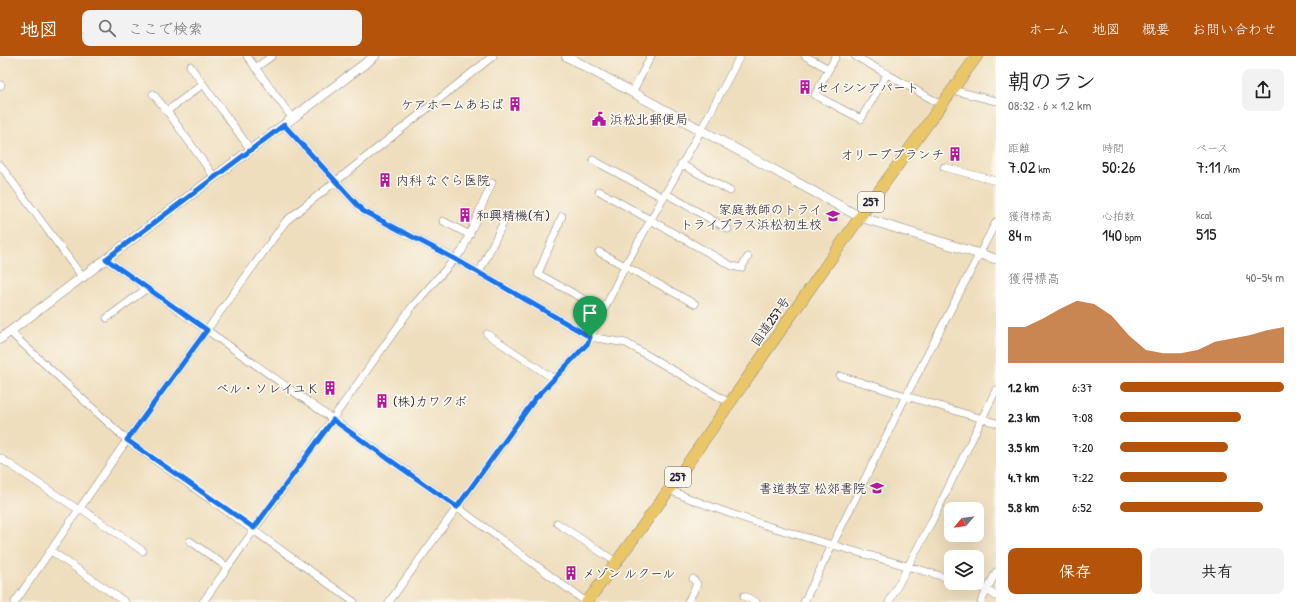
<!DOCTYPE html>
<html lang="ja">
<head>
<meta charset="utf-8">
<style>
  :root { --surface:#fff; --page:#f2f2f2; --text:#202124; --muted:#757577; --accent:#b45309 }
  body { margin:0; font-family:"Patrick Hand","Klee One",sans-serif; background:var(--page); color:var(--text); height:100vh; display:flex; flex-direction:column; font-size:15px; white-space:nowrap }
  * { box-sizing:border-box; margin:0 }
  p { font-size:13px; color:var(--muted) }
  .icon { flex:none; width:22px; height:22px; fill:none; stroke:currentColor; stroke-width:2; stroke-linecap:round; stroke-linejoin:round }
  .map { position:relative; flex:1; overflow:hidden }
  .details { display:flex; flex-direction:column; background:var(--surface); width:300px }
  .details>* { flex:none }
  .needle { width:26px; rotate:242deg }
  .buttons { position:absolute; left:944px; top:446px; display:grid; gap:8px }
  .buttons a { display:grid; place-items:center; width:40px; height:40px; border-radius:8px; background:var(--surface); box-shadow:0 4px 16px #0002; font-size:20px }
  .pin { position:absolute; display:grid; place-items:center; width:34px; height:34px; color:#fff; margin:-41px -17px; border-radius:50% 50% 50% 0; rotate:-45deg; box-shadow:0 0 4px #0007 }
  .pin .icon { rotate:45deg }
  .round { display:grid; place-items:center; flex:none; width:42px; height:42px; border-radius:8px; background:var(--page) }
  .head { display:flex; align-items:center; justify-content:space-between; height:68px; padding:0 12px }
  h1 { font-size:22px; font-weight:600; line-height:30px }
  .metrics { display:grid; grid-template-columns:repeat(3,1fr); gap:6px; height:68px; padding:4px 12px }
  .metrics div { display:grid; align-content:center }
  .metrics b { font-size:17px; font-weight:600 }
  .metrics small { font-size:11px; font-weight:400 }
  .metrics p { font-size:11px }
  .chart { height:112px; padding:8px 12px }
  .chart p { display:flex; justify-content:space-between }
  .chart svg { width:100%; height:72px; margin-top:4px; fill:var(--accent); opacity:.7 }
  .cta { display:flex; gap:8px; margin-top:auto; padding:8px 12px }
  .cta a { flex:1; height:46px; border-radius:8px; background:var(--accent); color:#fff; font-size:16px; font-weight:600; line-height:46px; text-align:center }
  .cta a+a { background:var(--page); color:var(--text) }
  ul { padding:0 12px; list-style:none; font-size:13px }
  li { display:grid; grid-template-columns:64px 48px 1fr; align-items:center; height:30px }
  li i { height:10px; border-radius:5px; background:var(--accent) }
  header { display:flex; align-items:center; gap:24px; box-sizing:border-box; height:56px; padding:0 20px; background:var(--accent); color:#fff }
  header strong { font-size:19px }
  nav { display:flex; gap:22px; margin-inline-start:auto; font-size:14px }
  .search { width:280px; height:36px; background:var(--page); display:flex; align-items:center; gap:10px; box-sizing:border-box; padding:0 14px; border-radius:8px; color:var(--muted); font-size:15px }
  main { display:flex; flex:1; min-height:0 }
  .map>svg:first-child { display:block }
</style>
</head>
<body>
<header>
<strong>地図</strong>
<div class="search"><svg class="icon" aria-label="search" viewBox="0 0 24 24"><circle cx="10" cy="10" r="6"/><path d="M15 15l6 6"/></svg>ここで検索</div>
<nav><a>ホーム</a><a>地図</a><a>概要</a><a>お問い合わせ</a></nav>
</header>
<main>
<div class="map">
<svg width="996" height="546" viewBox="0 0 996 546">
  <rect width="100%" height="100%" fill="#fbf7ec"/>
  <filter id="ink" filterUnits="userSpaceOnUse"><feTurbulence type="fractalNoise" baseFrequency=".025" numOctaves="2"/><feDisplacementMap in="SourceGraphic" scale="8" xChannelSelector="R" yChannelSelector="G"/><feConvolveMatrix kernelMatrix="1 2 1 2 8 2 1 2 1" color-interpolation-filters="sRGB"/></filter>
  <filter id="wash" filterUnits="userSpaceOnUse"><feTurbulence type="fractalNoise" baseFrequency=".012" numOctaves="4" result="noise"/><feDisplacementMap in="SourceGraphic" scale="16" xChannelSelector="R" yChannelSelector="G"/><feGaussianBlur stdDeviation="0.9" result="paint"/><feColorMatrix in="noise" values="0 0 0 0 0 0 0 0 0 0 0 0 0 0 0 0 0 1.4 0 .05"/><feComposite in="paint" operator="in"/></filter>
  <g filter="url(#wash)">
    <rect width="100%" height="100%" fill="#efdebd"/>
    <path fill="#e0dcbb" d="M829 150 842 156 836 170 823 164Z
      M873 421 890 429 884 444 864 436 867 427 873 428 874 425 871 424Z"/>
  </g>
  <g filter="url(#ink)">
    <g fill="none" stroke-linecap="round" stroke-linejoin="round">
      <defs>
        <path id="minor" d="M247 0 293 63
          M805 0 829 13
          M836 0 815 39 861 63 887 18
          M855 0 942 49
          M190 10 203 28
          M255 12 272 0
          M0 30 1 29
          M952 34 996 45
          M632 37 651 0
          M153 38 167 55
          M284 69 363 155 455 203 590 281 626 287 730 347
          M593 104 662 141
          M681 108 730 135
          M0 109 83 222
          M944 111 996 125
          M215 122 167 55 203 28 251 94
          M599 135 732 210 741 212 748 201
          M665 137 728 173
          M562 160 538 218 604 254
          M443 165 470 179
          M599 196 695 248
          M106 203 457 451 586 546
          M479 217 507 159
          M107 262 146 233
          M10 276 127 384 354 546
          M487 278 554 323
          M840 320 996 367
          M0 402 79 454
          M669 434C760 473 857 494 951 523
          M80 452 143 495
          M557 467 616 506
          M190 485 227 511
          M51 495 125 546
          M964 527 987 534 996 540
          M744 540 756 546
          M15 546 127 384 286 165 493 0
          M203 546 411 252 462 195 492 127
          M389 546 535 343 588 287 625 210 701 74 740 0
          M688 546 697 528 693 523
          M804 546 906 340 996 166
          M889 546 933 463 996 334
          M981 546 996 516"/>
        <path id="tertiary" d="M566 0 860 161 996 203
          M0 283 375 0"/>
        <path id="trunk" d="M587 546 669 434 860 161 977 0"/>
      </defs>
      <use href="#minor" stroke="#88807c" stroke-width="8"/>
      <use href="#tertiary" stroke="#88807c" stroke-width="10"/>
      <use href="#trunk" stroke="#88807c" stroke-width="12"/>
      <use href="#minor" stroke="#fff" stroke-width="7"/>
      <use href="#tertiary" stroke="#fff" stroke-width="9"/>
      <use href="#trunk" stroke="#e9c769" stroke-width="11"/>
    </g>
  </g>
  <g fill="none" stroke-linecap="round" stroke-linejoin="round" filter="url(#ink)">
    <defs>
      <path id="route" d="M284 69 363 155 455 203 590 281 588 287 535 343 457 451 333 364 254 472 127 384 207 274 106 203Z"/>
    </defs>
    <use href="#route" stroke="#fff" stroke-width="8"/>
    <use href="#route" stroke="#1a73e8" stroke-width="5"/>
  </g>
  <defs>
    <symbol id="building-bare" viewBox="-9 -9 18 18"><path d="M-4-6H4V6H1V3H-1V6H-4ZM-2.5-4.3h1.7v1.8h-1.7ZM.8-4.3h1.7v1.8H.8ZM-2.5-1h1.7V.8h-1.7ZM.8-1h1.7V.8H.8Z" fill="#b5179e" stroke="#fbf7ec" stroke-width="2.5" paint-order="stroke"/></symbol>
    <symbol id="civic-bare" viewBox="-9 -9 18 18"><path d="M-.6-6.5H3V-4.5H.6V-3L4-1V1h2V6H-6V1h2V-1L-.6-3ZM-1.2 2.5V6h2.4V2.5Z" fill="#b5179e" stroke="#fbf7ec" stroke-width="2.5" paint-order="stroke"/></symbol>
    <symbol id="school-bare" viewBox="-9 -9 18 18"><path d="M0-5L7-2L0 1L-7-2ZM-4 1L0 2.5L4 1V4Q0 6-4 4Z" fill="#b5179e" stroke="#fbf7ec" stroke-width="2.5" paint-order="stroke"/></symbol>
  </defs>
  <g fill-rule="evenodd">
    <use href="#building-bare" x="795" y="21" width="20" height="20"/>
    <use href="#building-bare" x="505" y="38" width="20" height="20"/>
    <use href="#civic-bare" x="589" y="53" width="20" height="20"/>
    <use href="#building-bare" x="945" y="88" width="20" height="20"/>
    <use href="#building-bare" x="375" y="114" width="20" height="20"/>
    <use href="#building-bare" x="455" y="149" width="20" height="20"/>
    <use href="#school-bare" x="823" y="150" width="20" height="20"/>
    <use href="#building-bare" x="320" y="322" width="20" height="20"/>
    <use href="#building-bare" x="372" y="335" width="20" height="20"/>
    <use href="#school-bare" x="867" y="422" width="20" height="20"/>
    <use href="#building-bare" x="561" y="507" width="20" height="20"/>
  </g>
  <g text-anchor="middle" stroke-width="3.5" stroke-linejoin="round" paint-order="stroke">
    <g fill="#fbf7ec" stroke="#636270" stroke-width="1">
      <rect x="858" y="136" width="26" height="20" rx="3"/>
      <rect x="665" y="411" width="26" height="20" rx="3"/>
    </g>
    <g font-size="12" font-weight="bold" fill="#22223b">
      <text x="871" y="150">257</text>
      <text x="678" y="425">257</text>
    </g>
    <g font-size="13" fill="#22223b" stroke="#fbf7ec" text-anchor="start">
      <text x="816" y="36">セイシンアパート</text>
      <text x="504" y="53" text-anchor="end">ケアホームあおば</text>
      <text x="610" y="68">浜松北郵便局</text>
      <text x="944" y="103" text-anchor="end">オリーブブランチ</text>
      <text x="396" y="129">内科 なぐら医院</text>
      <text x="822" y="158" text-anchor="end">家庭教師のトライ<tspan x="822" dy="15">トライプラス浜松初生校</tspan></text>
      <text x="476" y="164">和興精機(有)</text>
      <text x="319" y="337" text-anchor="end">ベル・ソレイユＫ</text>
      <text x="393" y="350">(株)カワクボ</text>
      <text x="866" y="437" text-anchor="end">書道教室 松郊書院</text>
      <text x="582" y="522">メゾン ルクール</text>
    </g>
    <g font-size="13" fill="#22223b" stroke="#fbf7ec">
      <text transform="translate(770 265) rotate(-55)" y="5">国道257号</text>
    </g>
  </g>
</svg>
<div class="buttons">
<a><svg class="needle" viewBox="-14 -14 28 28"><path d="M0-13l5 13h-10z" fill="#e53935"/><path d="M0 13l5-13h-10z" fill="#757577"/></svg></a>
<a><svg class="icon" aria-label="layers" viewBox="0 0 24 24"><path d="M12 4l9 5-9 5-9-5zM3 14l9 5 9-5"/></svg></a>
</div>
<div class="pin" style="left:590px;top:281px;background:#1e9e55"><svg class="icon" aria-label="arrive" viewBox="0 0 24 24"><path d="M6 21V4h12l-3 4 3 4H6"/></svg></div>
</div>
<section class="details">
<div class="head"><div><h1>朝のラン</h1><p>08:32 · 6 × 1.2 km</p></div><a class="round"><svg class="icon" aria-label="share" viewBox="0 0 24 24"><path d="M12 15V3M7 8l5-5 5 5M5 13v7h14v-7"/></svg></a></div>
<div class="metrics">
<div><p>距離</p><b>7.02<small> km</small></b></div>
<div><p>時間</p><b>50:26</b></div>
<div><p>ペース</p><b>7:11<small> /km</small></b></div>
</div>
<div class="metrics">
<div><p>獲得標高</p><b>84<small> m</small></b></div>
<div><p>心拍数</p><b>140<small> bpm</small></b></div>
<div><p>kcal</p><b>515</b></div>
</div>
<div class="chart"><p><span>獲得標高</span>40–54 m</p>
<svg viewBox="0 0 160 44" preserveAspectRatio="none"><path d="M0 44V22L10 22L20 17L30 11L40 6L50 8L60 15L70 27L80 36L90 38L100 38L110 36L120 31L130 29L140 27L150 24L160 22V44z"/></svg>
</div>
<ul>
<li><b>1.2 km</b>6:37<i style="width:100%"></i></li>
<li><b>2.3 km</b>7:08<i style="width:74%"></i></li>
<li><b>3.5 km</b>7:20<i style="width:66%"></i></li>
<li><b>4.7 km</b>7:22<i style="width:65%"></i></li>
<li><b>5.8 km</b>6:52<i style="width:87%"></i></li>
</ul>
<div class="cta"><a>保存</a><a>共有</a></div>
</section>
</main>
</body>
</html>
